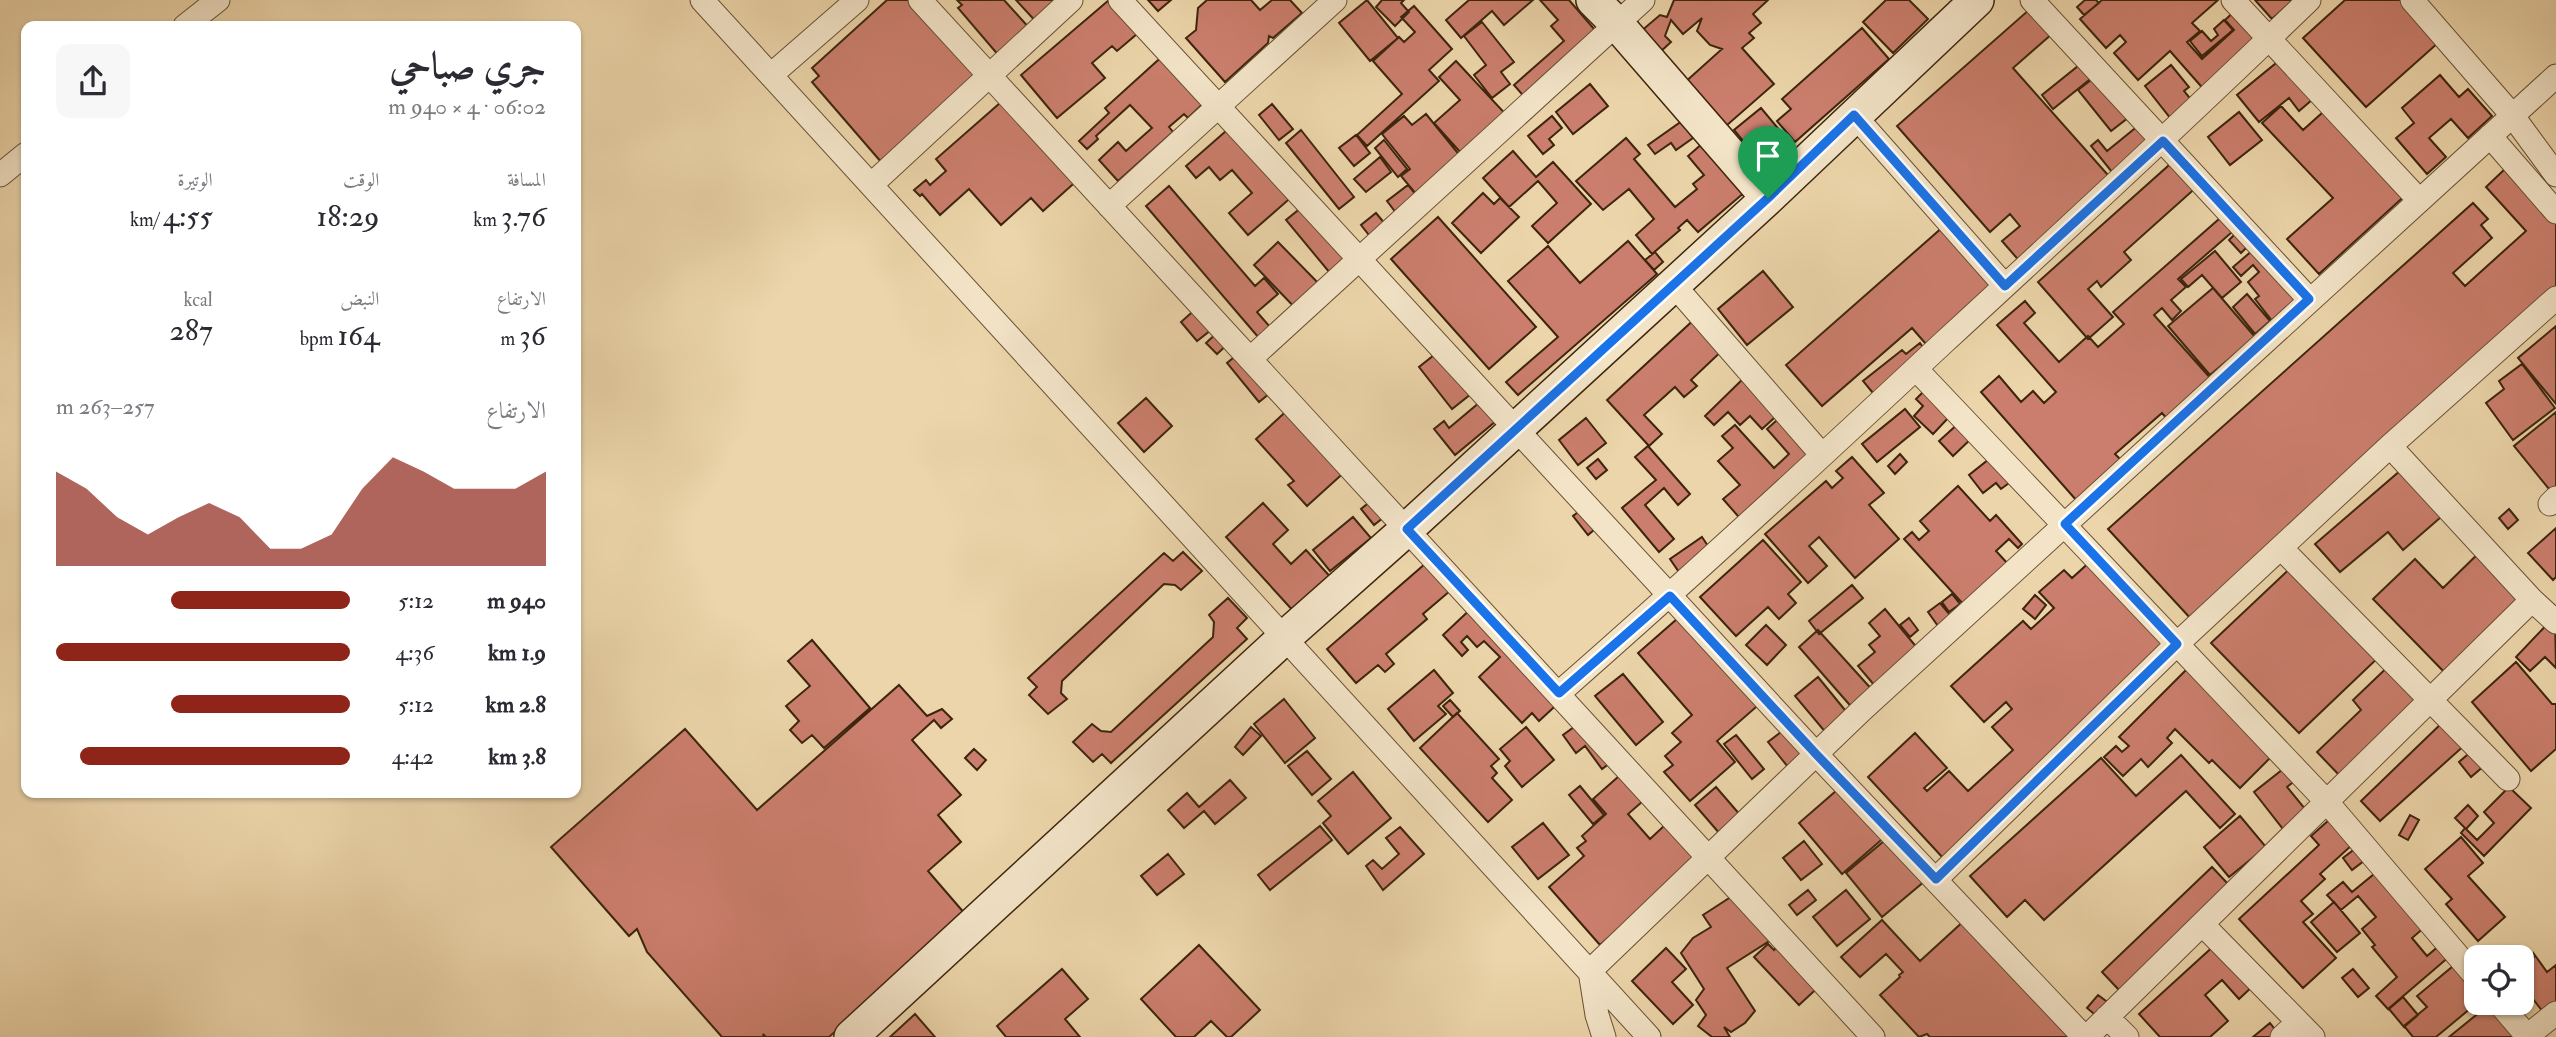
<!DOCTYPE html>
<html lang="ar">
<head>
<meta charset="utf-8">
<style>
  :root { --surface:#fff; --page:#f7f7f7; --text:#2b2b33; --muted:#7c7c81; --accent:#8f2418 }
  body { margin:0; font-family:"IM FELL Double Pica",Amiri,serif; background:var(--page); color:var(--text); direction:rtl; height:100vh; display:flex; flex-direction:column; font-size:26px; white-space:nowrap }
  * { box-sizing:border-box; margin:0 }
  p { font-size:23px; color:var(--muted) }
  .icon { flex:none; width:38px; height:38px; fill:none; stroke:currentColor; stroke-width:2; stroke-linecap:round; stroke-linejoin:round }
  .map { position:relative; flex:1; overflow:hidden; direction:ltr }
  .side { position:absolute; left:21px; top:21px; width:560px; height:777px; display:flex; flex-direction:column; background:var(--surface); border-radius:14px; box-shadow:0 2px 5px #0004; direction:rtl }
  .side>* { flex:none }
  .controls { position:absolute; left:2464px; top:945px; display:grid; gap:14px }
  .controls a { display:grid; place-items:center; width:70px; height:70px; border-radius:14px; background:var(--surface); box-shadow:0 2px 5px #0004; font-size:35px }
  .pin { position:absolute; display:grid; place-items:center; width:60px; height:60px; color:#fff; margin:-72px -30px; border-radius:50% 50% 50% 0; rotate:-45deg; box-shadow:0 0 7px #0007 }
  .pin .icon { rotate:45deg }
  .round { display:grid; place-items:center; flex:none; width:74px; height:74px; border-radius:14px; background:var(--page) }
  .overview { display:flex; align-items:center; justify-content:space-between; height:119px; padding:0 35px }
  h1 { font-size:38px; font-weight:600; line-height:52px }
  .figures { display:grid; grid-template-columns:repeat(3,1fr); gap:10px; height:119px; padding:7px 35px }
  .figures div { display:grid; align-content:center }
  .figures b { font-size:30px; font-weight:600 }
  .figures small { font-size:19px; font-weight:400 }
  .figures p { font-size:19px }
  .chart { height:196px; padding:14px 35px }
  .chart p { display:flex; justify-content:space-between }
  .chart svg { width:100%; height:126px; margin-top:7px; fill:var(--accent); opacity:.7 }
  ul { padding:0 35px; list-style:none; font-size:23px }
  li { display:grid; grid-template-columns:112px 84px 1fr; align-items:center; height:52px }
  li i { height:18px; border-radius:9px; background:var(--accent) }
  .map>svg:first-child { display:block }
</style>
</head>
<body>
<div class="map">
<svg width="2556" height="1037" viewBox="0 0 2556 1037">
  <rect width="100%" height="100%" fill="#ecd5aa"/>
  <filter id="stains"><feTurbulence type="fractalNoise" baseFrequency=".00286" numOctaves="4"/><feColorMatrix values="0 0 0 0 .2 0 0 0 0 .09 0 0 0 0 .02 0 0 0 .5 -.17"/></filter>
  <radialGradient id="worn" r=".72"><stop offset=".6" stop-color="#630" stop-opacity="0"/><stop offset="1" stop-color="#630" stop-opacity=".3"/></radialGradient>
  <path fill="#cb7e6d" stroke="#3d250d" stroke-width="2" d="M887 0H911L980 80 882 163 812 82 819 76 812 68Z
    M957 0H1004L1031 30 1000 57 958 8 962 5Z
    M1016 0H1069L1040 26Z
    M1109 0 1144 28 1117 51 1112 46 1092 63 1105 78 1057 118 1021 75Z
    M1148 0H1171L1158 11Z
    M1207 0H1251L1260 10 1272 0H1290L1302 13 1273 38 1269 36 1268 43 1225 82 1186 38 1196 30 1198 8Z
    M1367 0 1398 38 1370 61 1339 23Z
    M1382 0H1404L1401 3 1409 12 1395 26 1376 7Z
    M1469 0H1533L1504 25 1492 11 1461 38 1446 20Z
    M1540 0H1569L1601 37 1528 101 1514 85 1564 41 1551 26 1558 20Z
    M1674 0H1768L1753 14 1761 23 1749 33 1754 38 1742 48 1774 84 1726 126 1683 84 1722 49 1710 45 1697 31 1702 18 1683 34 1671 20 1665 36 1671 42 1659 53 1640 32 1660 15 1667 17Z
    M1886 0H1909L1928 19 1893 53 1863 22Z
    M2085 0H2096L2099 3 2084 15 2077 7Z
    M2102 0H2218L2192 23 2200 31 2187 42 2202 59 2234 30 2225 20 2240 6 2269 39 2207 93 2170 51 2138 80 2114 53 2126 42 2120 35 2106 48 2080 19Z
    M2255 0H2293L2272 19Z
    M2345 0H2401L2439 42 2366 107 2303 38Z
    M2038 2 2060 27 2013 68 2115 183 2022 264 2002 241 2020 226 2010 214 1990 232 1897 126Z
    M1414 6 1452 49 1429 70 1439 81 1367 146 1357 135 1402 94 1373 61 1399 37 1404 42 1415 32 1401 17Z
    M2224 20 2233 30 2202 56 2190 41 2202 31 2211 41 2218 35 2214 29Z
    M1482 22 1514 62 1501 72 1510 84 1492 98 1474 75 1486 65 1464 36Z
    M1862 28 1889 59 1795 142 1777 121 1791 109 1782 99Z
    M1167 52 1208 99 1188 118 1184 114 1169 127 1173 132 1118 181 1099 160 1118 142 1126 151 1152 128 1130 105 1096 136 1098 139 1087 149 1079 141 1109 113 1105 108Z
    M2286 55 2319 94 2299 111 2289 98 2259 122 2237 95Z
    M1456 61 1512 121 1461 153 1434 123 1460 100 1439 77Z
    M2083 62 2094 76 2053 109 2042 95Z
    M2171 65 2189 87 2184 91 2197 107 2175 124 2145 86Z
    M2100 73 2133 114 2111 131 2078 90Z
    M2440 75 2459 97 2468 89 2492 116 2468 138 2451 119 2429 138 2446 157 2427 174 2396 138 2414 123 2402 108Z
    M1590 84 1608 106 1573 134 1556 112Z
    M1008 96 1081 177 1043 211 1031 198 1001 225 969 189 940 215 922 194 920 196 914 190 926 180 930 185 946 171 936 159Z
    M1272 104 1293 129 1279 140 1259 115Z
    M2332 104 2410 191 2319 274 2287 239 2333 198 2262 123 2281 106 2303 130Z
    M1761 108 1796 150 1769 172 1734 130Z
    M2239 112 2262 140 2230 165 2208 137Z
    M1426 114 1466 163 1421 200 1401 176 1410 169 1382 134 1404 116 1412 125Z
    M1552 116 1562 128 1549 139 1554 145 1543 154 1528 136Z
    M1682 121 1693 138 1676 150 1671 143 1655 154 1648 145Z
    M2144 121 2160 142 2116 177 2091 146 2098 140 2107 151Z
    M1234 124 1295 194 1248 235 1229 213 1252 193 1232 170 1220 180 1209 167 1196 178 1186 166Z
    M1301 130 1354 197 1339 209 1286 143Z
    M1356 135 1370 153 1354 166 1339 148Z
    M1626 138 1640 154 1634 159 1675 207 1697 189 1693 184 1704 175 1688 156 1703 143 1745 192 1698 232 1687 220 1678 228 1680 230 1652 254 1636 235 1654 219 1629 189 1603 210 1576 181Z
    M1384 140 1407 169 1398 177 1375 148Z
    M1513 151 1536 177 1553 162 1591 204 1548 243 1532 226 1557 203 1538 181 1509 207 1483 178Z
    M1380 157 1391 172 1366 192 1354 179Z
    M2177 158 2200 184 2124 252 2131 260 2101 287 2097 281 2088 289 2113 317 2088 339 2038 282Z
    M2507 167 2556 222V290L2192 620 2108 529 2473 203 2488 219 2481 225 2492 238 2453 273 2465 286 2526 231 2486 187Z
    M1408 185 1424 205 1403 222 1387 201Z
    M1169 186 1255 286 1264 278 1278 294 1257 312 1277 335 1265 345 1146 206Z
    M1483 193 1494 204 1500 198 1519 217 1481 253 1452 223Z
    M1307 203 1355 262 1335 279 1286 220Z
    M2227 212 2239 226 2178 279 2186 287 2171 300 2181 311 2172 320 2162 308 2154 315 2213 381 2168 420 2162 413 2115 454 2122 461 2077 501 1981 392 1999 376 2021 402 2033 391 2044 403 2056 392 1997 325 2025 301 2035 313 2024 323 2059 362 2088 336 2098 347 2124 324 2113 312Z
    M1376 213 1391 231 1376 244 1361 225Z
    M1438 217 1536 327 1489 369 1391 259Z
    M1944 226 2001 291 1932 351 1912 328 1822 406 1786 365Z
    M2240 229 2253 241 2241 253 2229 240Z
    M1628 241 1657 274 1518 395 1506 382 1558 337 1508 281 1548 246 1580 283Z
    M1278 242 1326 291 1301 314 1254 265Z
    M2253 250 2303 297 2273 322 2255 299 2259 296 2248 282 2259 272 2253 265 2241 276 2233 267Z
    M2215 251 2241 282 2222 298 2202 275 2188 287 2181 279Z
    M1655 252 1663 262 1654 270 1645 260Z
    M1763 271 1793 307 1747 345 1718 309Z
    M2213 288 2255 337 2210 375 2168 326Z
    M2247 294 2270 321 2255 334 2233 307Z
    M1199 306 1216 326 1197 341 1181 322Z
    M1699 315 1727 346 1691 380 1697 386 1684 397 1675 387 1644 415 1662 434 1649 446 1607 400Z
    M2556 326V404L2518 358Z
    M1220 330 1231 341 1217 354 1206 343Z
    M1920 343 1929 356 1877 398 1863 381 1902 350 1906 354Z
    M1443 348 1476 390 1452 409 1419 367Z
    M1243 350 1275 389 1259 402 1227 363Z
    M2522 364 2555 408 2513 440 2486 403 2504 389 2499 381Z
    M1749 373 1784 409 1762 429 1750 416 1740 425 1728 412 1714 425 1705 416Z
    M1927 388 1951 415 1933 434 1914 416 1923 406 1916 399Z
    M1486 397 1502 416 1455 455 1434 429 1444 421 1449 428Z
    M1146 398 1172 426 1144 452 1118 423Z
    M1292 406 1349 468 1307 506 1288 485 1294 481 1256 439Z
    M1905 409 1920 427 1877 462 1862 444Z
    M1787 411 1824 454 1745 524 1723 499 1740 485 1718 461 1733 448 1722 436 1735 425 1774 468 1789 454 1767 429Z
    M2556 412V491L2553 494 2514 446Z
    M1586 418 1606 443 1578 465 1559 440Z
    M1960 422 1973 437 1953 456 1939 441Z
    M1648 446 1690 494 1678 505 1664 488 1645 505 1674 539 1659 552 1622 508 1656 480 1635 457Z
    M1900 454 1907 462 1895 474 1888 466Z
    M1993 456 2013 480 2001 489 1996 483 1983 493 1969 475Z
    M1852 457 1884 493 1869 505 1899 539 1855 578 1819 537 1809 546 1827 566 1808 583 1765 534 1826 481 1832 488 1843 478 1836 471Z
    M1598 459 1607 470 1596 479 1587 468Z
    M2408 464 2448 511 2403 550 2388 532 2340 572 2315 544Z
    M1958 486 1990 521 1996 515 2022 544 2018 548 2009 539 1996 551 2009 565 1964 605 1904 539 1912 532 1919 540 1929 531 1920 521Z
    M1376 497 1389 513 1374 525 1361 509Z
    M1263 503 1288 530 1273 544 1291 564 1306 550 1334 581 1296 614 1226 537Z
    M1586 506 1601 524 1588 535 1573 516Z
    M2509 509 2518 520 2508 529 2499 518Z
    M1353 517 1371 538 1330 571 1313 550Z
    M2556 528V577L2553 580 2528 553Z
    M1702 537 1712 552 1681 575 1670 559Z
    M1763 540 1801 582 1788 594 1796 603 1779 619 1768 607 1736 636 1700 597Z
    M2487 545 2535 594 2450 678 2373 599 2415 559 2443 588Z
    M1183 552 1202 571 1181 590 1175 585 1164 584 1062 681 1061 693 1067 699 1048 714 1029 695 1037 687 1028 678 1164 553 1173 561Z
    M1433 557 1457 585 1423 614 1427 619 1386 654 1394 664 1385 672 1378 665 1356 683 1327 649Z
    M2092 560 2174 649 1944 859 1868 777 1915 733 1947 768 1924 788 1927 791 1949 771 1968 791 2013 750 1992 727 2012 709 2006 702 1984 722 1951 686 2023 621 2031 629 2054 608 2039 592 2064 570 2072 578Z
    M2297 562 2383 653 2299 733 2211 643Z
    M1852 585 1863 598 1819 634 1809 621Z
    M1952 594 1960 604 1949 612 1942 602Z
    M2035 595 2046 605 2035 619 2023 609Z
    M1228 598 1247 618 1237 628 1247 639 1111 763 1102 754 1093 762 1073 742 1092 724 1101 731 1111 732 1213 637 1214 622 1209 615Z
    M1940 603 1951 616 1938 626 1928 612Z
    M1476 604 1565 697 1539 721 1532 713 1522 723 1479 677 1500 657 1484 641 1477 647 1467 636 1461 642 1468 650 1462 656 1443 635Z
    M1885 609 1918 649 1875 686 1858 666 1875 652 1869 645 1880 636 1869 623Z
    M1685 612 1763 701 1717 741 1735 762 1690 801 1664 772 1673 765 1665 756 1681 742 1672 733 1692 715 1638 653Z
    M2555 616 2556 668 2545 657 2530 671 2516 657Z
    M1909 618 1918 630 1910 637 1900 625Z
    M1766 625 1786 645 1767 665 1746 645Z
    M1818 630 1875 693 1855 711 1799 647Z
    M812 640 870 708 824 748 812 735 802 743 790 730 799 721 786 706 810 686 788 661Z
    M2396 659 2429 692 2341 777 2317 752 2361 710 2353 700Z
    M2516 662 2552 704H2556V749L2531 771 2472 702Z
    M2191 665 2276 752 2240 788 2212 760 2209 763 2175 729 2167 738 2172 743 2148 767 2141 759 2123 776 2104 757 2116 746 2122 752 2129 746 2119 737Z
    M1434 670 1453 693 1438 706 1446 714 1414 741 1388 709Z
    M1623 674 1663 722 1636 745 1595 696Z
    M1818 677 1849 715 1827 734 1795 696Z
    M899 685 927 716 942 709 952 719 941 728 934 720 912 740 961 795 938 815 961 842 928 871 966 915 829 1037H766L763 1034 764 1037H722L647 952 637 929 629 936 551 847 685 729 757 810Z
    M1284 699 1315 738 1285 763 1254 724Z
    M1450 700 1460 711 1453 717 1443 706Z
    M1457 713 1499 759 1491 766 1497 773 1492 778 1512 800 1488 822 1420 748Z
    M1585 719 1614 760 1602 769 1585 746 1576 753 1563 735Z
    M2445 720 2467 743 2380 821 2361 801Z
    M1790 725 1809 750 1788 767 1768 742Z
    M1251 727 1261 736 1243 755 1235 747Z
    M1526 727 1554 760 1522 787 1505 766 1510 761 1500 749Z
    M1736 735 1764 769 1752 779 1724 744Z
    M974 749 986 760 977 770 965 758Z
    M2473 750 2485 765 2471 777 2459 762Z
    M1307 751 1331 779 1312 795 1288 766Z
    M2181 755 2235 814 2220 828 2186 791 2044 920 2025 900 2007 917 1970 876 2101 758 2136 796Z
    M2287 766 2297 779 2287 787 2306 810 2283 829 2254 792Z
    M1627 769 1650 795 1628 814 1650 839 1664 826 1646 806 1704 854 1600 945 1549 887 1584 856 1577 848 1586 841 1582 836 1606 814 1593 799Z
    M1353 772 1391 818 1348 854 1323 823 1331 816 1318 801Z
    M1230 780 1246 798 1215 824 1204 811 1184 828 1168 810 1187 793 1199 807Z
    M1844 784 1887 835 1842 874 1799 823Z
    M1580 786 1604 815 1593 824 1569 795Z
    M1716 787 1741 816 1720 834 1695 805Z
    M2509 787 2531 808 2484 856 2461 833 2465 828 2455 818 2468 805 2478 816 2466 829 2477 840 2494 823 2484 812Z
    M2410 815 2419 820 2408 840 2399 835Z
    M2240 816 2266 847 2229 877 2204 847Z
    M2329 820 2352 845 2320 874 2325 879 2301 901 2313 914 2303 922 2336 958 2303 988 2239 919 2319 845 2311 836Z
    M1543 823 1569 855 1538 879 1512 847Z
    M1320 826 1332 840 1270 890 1258 875Z
    M1400 827 1424 854 1383 890 1366 866 1373 860 1382 869 1399 854 1386 838Z
    M1890 836 1926 880 1882 917 1846 873Z
    M2461 837 2483 863 2468 876 2505 917 2478 941 2446 904 2452 899 2425 869Z
    M1804 841 1822 864 1801 880 1783 858Z
    M2360 845 2369 857 2352 870 2343 858Z
    M1168 854 1184 874 1157 895 1141 876Z
    M2212 867 2229 885 2119 990 2102 972Z
    M2379 870 2426 926 2412 938 2427 956 2440 945 2450 956 2388 1009 2376 996 2397 977 2372 947 2375 945 2362 929 2376 917 2358 896 2341 910 2327 895 2343 882 2352 892Z
    M1808 890 1816 900 1797 915 1789 905Z
    M1846 890 1870 919 1837 946 1813 917Z
    M1737 893 1785 931 1727 968 1755 1011 1745 1023 1731 1032 1724 1027 1730 1037H1712L1698 1026 1706 1015 1696 1000 1704 989 1681 953 1693 938 1711 927 1703 915Z
    M2334 902 2360 933 2337 952 2311 922Z
    M1966 919 2075 1037H1930L1927 1034 1919 1037 1880 995 1900 977 1899 975 1903 972 1886 954 1860 977 1841 957 1882 920 1920 961Z
    M1785 939 1825 981 1799 1005 1754 957 1768 944 1774 950Z
    M2217 943 2254 985 2239 999 2222 980 2205 995 2228 1021 2210 1037H2160L2139 1014Z
    M1199 945 1260 1010 1231 1037H1227L1211 1021 1194 1037H1176L1141 999Z
    M1666 948 1686 969 1672 982 1693 1005 1673 1024 1632 981Z
    M2534 954 2547 972 2556 965V1017L2550 1021 2522 985V967L2534 957Z
    M2458 962 2476 983 2477 1003 2436 1037H2413L2404 1026 2427 1007 2417 996Z
    M1062 969 1088 999 1065 1019 1080 1037H1006L997 1026Z
    M2353 969 2369 988 2358 997 2342 978Z
    M2098 995 2110 1004 2099 1018 2087 1008Z
    M2403 997 2418 1015 2404 1027 2389 1009Z
    M2491 1003 2518 1037H2449Z
    M915 1014 935 1037H890Z
    M2270 1023 2281 1037H2253Z"/>
  <g fill="none" stroke-linecap="round" stroke-linejoin="round">
    <defs>
      <path id="minor" d="M702 0 1649 1037
        M920 0 1873 1037
        M1120 0 1816 754 2084 1037
        M2032 0 2309 299
        M2233 0 2419 200
        M2412 0 2512 115 2556 175
        M185 26 218 0
        M771 75 857 0
        M1854 115 2005 286
        M2490 136 2556 212
        M0 175 26 154
        M871 185 1071 0
        M1109 206 1335 0
        M1673 284 1822 455
        M1250 359 1643 0
        M1916 369 2327 802 2476 977
        M2390 446 2532 600 2556 622
        M2550 504 2556 498
        M2281 548 2508 779
        M1559 693C1689 579 1816 462 1942 344 2066 230 2189 116 2309 0
        M1936 879 2177 644 2390 446 2556 298
        M2202 924 2313 1037
        M2499 1003 2528 1037
        M2107 1017 2127 1037
        M1604 1037 1597 1015 1590 971 1863 709 2556 76
        M2087 1037 2532 600
        M2282 1037 2298 1022
        M2526 1037 2556 1013"/>
      <path id="secondary" d="M1593 0 1617 24 1768 198
        M851 1037 1284 638 1407 529 1768 198 1977 0"/>
    </defs>
    <use href="#minor" stroke="#695134" stroke-width="25"/>
    <use href="#secondary" stroke="#3d250d" stroke-width="36"/>
    <use href="#minor" stroke="#f3e4c8" stroke-width="23"/>
    <use href="#secondary" stroke="#f3e4c8" stroke-width="33"/>
  </g>
  <g fill="none" stroke-linecap="round" stroke-linejoin="round">
    <defs>
      <path id="route" d="M1854 115 2005 286 2163 141 2309 299 2065 524 2177 644 1936 879 1816 754 1670 596 1559 693 1407 529 1768 198Z"/>
    </defs>
    <use href="#route" stroke="#fff" stroke-width="14"/>
    <use href="#route" stroke="#1a73e8" stroke-width="9"/>
  </g>
  <rect width="100%" height="100%" filter="url(#stains)"/>
  <rect width="100%" height="100%" fill="url(#worn)"/>
</svg>
<div class="controls">
<a><svg class="icon" aria-label="locate" viewBox="0 0 24 24"><circle cx="12" cy="12" r="6"/><path d="M12 2v4M12 18v4M2 12h4M18 12h4"/></svg></a>
</div>
<div class="pin" style="left:1768px;top:198px;background:#1e9e55"><svg class="icon" aria-label="arrive" viewBox="0 0 24 24"><path d="M6 21V4h12l-3 4 3 4H6"/></svg></div>
<section class="side">
<div class="overview"><div><h1>جري صباحي</h1><p>06:02 · 4 × 940 m</p></div><a class="round"><svg class="icon" aria-label="share" viewBox="0 0 24 24"><path d="M12 15V3M7 8l5-5 5 5M5 13v7h14v-7"/></svg></a></div>
<div class="figures">
<div><p>المسافة</p><b>3.76<small> km</small></b></div>
<div><p>الوقت</p><b>18:29</b></div>
<div><p>الوتيرة</p><b>4:55<small> /km</small></b></div>
</div>
<div class="figures">
<div><p>الارتفاع</p><b>36<small> m</small></b></div>
<div><p>النبض</p><b>164<small> bpm</small></b></div>
<div><p>kcal</p><b>287</b></div>
</div>
<div class="chart"><p><span>الارتفاع</span>257–263 m</p>
<svg viewBox="0 0 160 44" preserveAspectRatio="none"><path d="M0 44V11L10 17L20 27L30 33L40 27L50 22L60 27L70 38L80 38L90 33L100 17L110 6L120 11L130 17L140 17L150 17L160 11V44z"/></svg>
</div>
<ul>
<li><b>940 m</b>5:12<i style="width:61%"></i></li>
<li><b>1.9 km</b>4:36<i style="width:100%"></i></li>
<li><b>2.8 km</b>5:12<i style="width:61%"></i></li>
<li><b>3.8 km</b>4:42<i style="width:92%"></i></li>
</ul>
</section>
</div>
</body>
</html>
